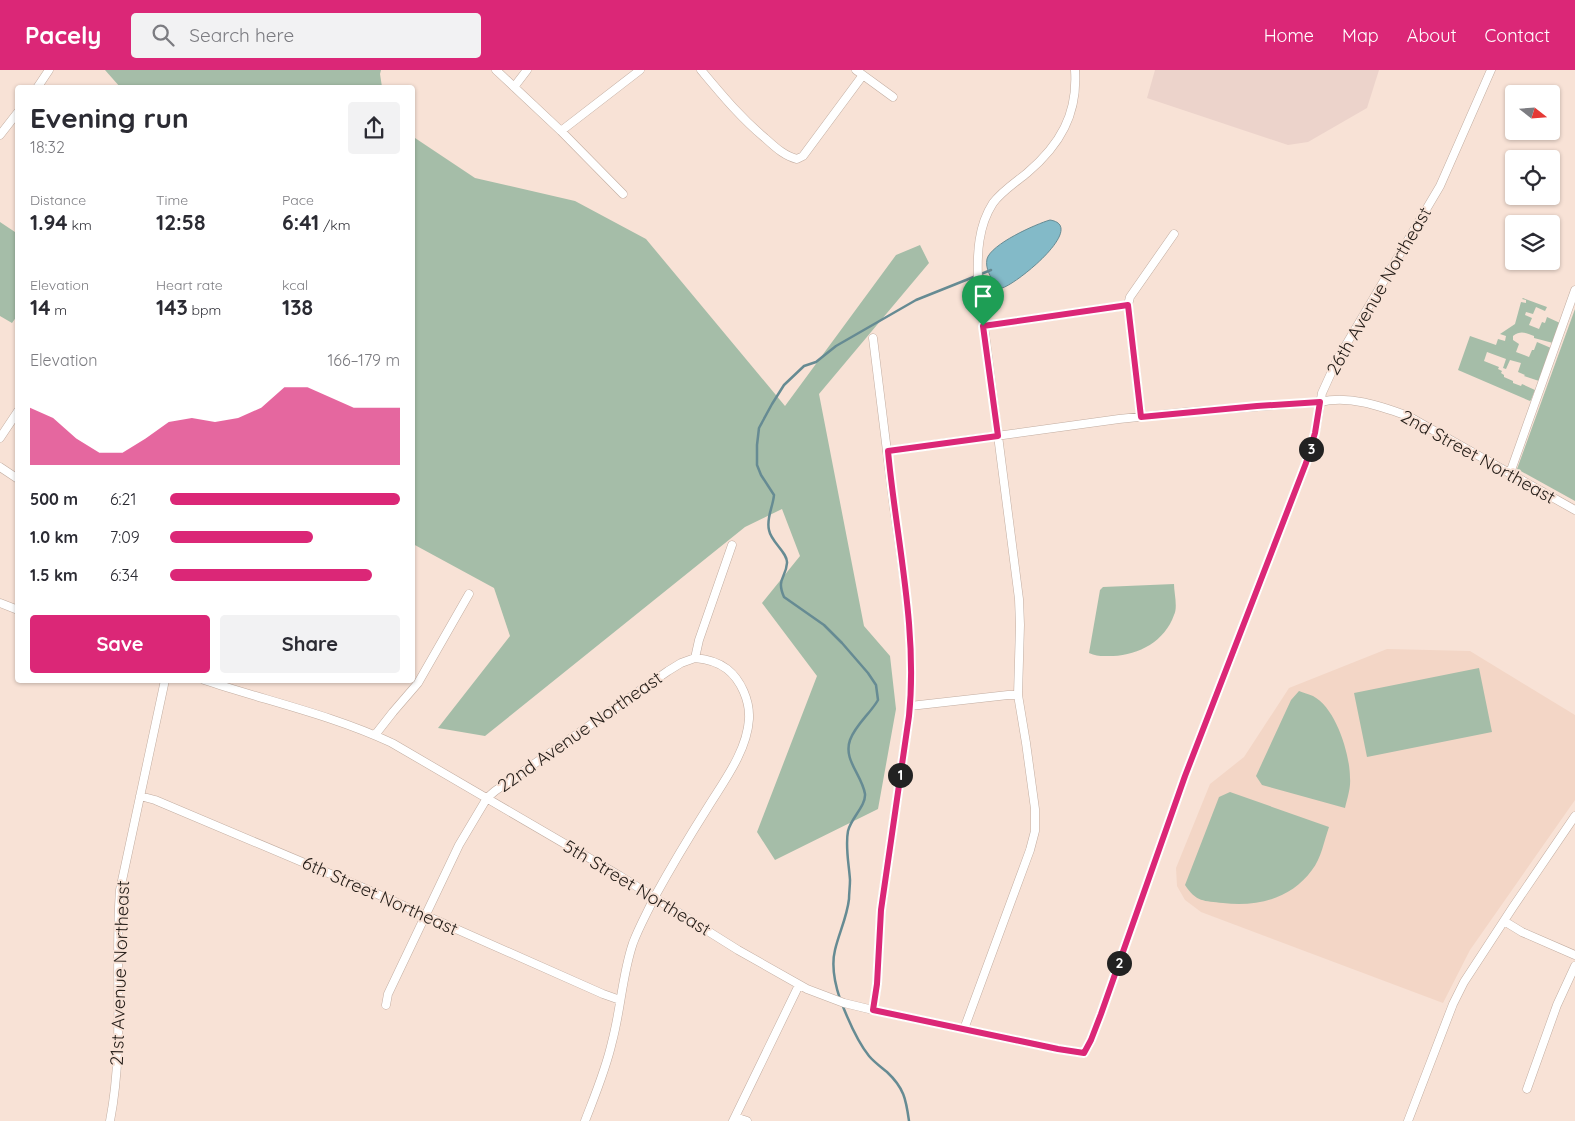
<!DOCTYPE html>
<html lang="en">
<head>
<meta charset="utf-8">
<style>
  :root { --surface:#fff; --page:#f2f2f3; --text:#2b2b33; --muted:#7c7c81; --accent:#db2777 }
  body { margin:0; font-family:Quicksand,sans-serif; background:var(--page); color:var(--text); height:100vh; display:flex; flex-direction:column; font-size:19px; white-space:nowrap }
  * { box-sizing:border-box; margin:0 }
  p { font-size:16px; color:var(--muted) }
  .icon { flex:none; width:28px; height:28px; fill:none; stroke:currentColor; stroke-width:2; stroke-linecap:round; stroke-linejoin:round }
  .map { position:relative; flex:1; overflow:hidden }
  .side { position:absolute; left:15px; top:15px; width:400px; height:598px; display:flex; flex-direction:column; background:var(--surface); border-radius:5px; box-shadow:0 1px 4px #0004 }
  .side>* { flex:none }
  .needle { width:32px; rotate:107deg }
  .controls { position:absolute; left:1505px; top:15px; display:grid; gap:10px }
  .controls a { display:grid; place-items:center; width:55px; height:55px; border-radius:5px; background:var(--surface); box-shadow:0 1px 4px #0004; font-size:25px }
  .pin { position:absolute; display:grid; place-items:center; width:42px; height:42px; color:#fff; margin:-51px -21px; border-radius:50% 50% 50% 0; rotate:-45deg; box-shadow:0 0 5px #0007 }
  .pin .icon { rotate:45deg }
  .km { position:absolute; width:25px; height:25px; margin:-12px; border-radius:50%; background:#222; color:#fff; font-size:14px; line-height:25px; text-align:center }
  .round { display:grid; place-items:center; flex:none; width:52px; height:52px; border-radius:5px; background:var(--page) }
  .headline { display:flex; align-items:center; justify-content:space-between; height:85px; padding:0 15px }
  h1 { font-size:28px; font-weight:800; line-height:38px }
  .metrics { display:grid; grid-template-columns:repeat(3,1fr); gap:8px; height:85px; padding:5px 15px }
  .metrics div { display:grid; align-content:center }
  .metrics b { font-size:21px; font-weight:800 }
  .metrics small { font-size:14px; font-weight:400 }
  .metrics p { font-size:14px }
  .chart { height:140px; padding:10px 15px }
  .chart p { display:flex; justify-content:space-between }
  .chart svg { width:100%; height:90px; margin-top:5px; fill:var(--accent); opacity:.7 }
  .button { display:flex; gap:10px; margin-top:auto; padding:10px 15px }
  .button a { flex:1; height:58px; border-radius:5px; background:var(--accent); color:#fff; font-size:20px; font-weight:800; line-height:58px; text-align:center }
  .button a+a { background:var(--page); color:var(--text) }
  ul { padding:0 15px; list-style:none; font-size:16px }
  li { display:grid; grid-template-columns:80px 60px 1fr; align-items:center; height:38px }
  li i { height:12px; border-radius:6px; background:var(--accent) }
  header { display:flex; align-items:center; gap:30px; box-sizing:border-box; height:70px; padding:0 25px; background:var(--accent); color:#fff }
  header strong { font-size:24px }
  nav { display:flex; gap:28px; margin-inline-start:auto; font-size:18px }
  .search { width:350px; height:45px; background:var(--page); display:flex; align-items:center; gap:12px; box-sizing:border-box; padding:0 18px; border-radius:5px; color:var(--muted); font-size:19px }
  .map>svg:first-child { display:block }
</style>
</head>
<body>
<header>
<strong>Pacely</strong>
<div class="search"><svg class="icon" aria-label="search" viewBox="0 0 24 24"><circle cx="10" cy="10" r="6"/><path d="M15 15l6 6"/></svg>Search here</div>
<nav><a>Home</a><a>Map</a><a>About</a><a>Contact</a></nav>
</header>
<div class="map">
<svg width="1575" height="1051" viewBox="0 0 1575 1051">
  <rect width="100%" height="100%" fill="#f8e2d6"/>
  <path fill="#ecd3cb" d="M1155 0H1379L1367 38 1308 72 1288 75 1147 28Z"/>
  <path fill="#f3d6c6" d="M1387 579 1470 581 1575 645V730L1470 880 1443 933 1201 842 1185 830 1177 816 1176 798 1210 714 1244 687 1289 618Z"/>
  <path fill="#a5bda8" d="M105 0H381L380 4 382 17H120Z
    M412 66 475 108 575 131 646 169 785 336 896 185 920 175 929 193 819 324 864 556 890 586 896 639 878 739 775 790 757 762 817 606 762 533 800 486 782 439 745 457 485 666 438 658 510 566 494 518 413 474Z
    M0 152 15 162 17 158V246L12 253 0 246Z
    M1523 228 1547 237 1545 241 1536 237 1533 244 1526 242 1525 245 1532 248 1529 255 1539 259 1542 252 1545 253 1547 247 1560 253 1553 273 1534 268V266C1526 263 1521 260 1513 266V270L1519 274 1516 282 1529 287 1532 280H1534L1537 272 1551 278 1539 311 1524 306 1525 305 1518 302 1521 293 1510 290 1506 299 1503 298 1506 289 1487 282 1484 291 1499 297 1498 299 1502 301 1501 303 1504 305V307L1513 311V313L1521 316 1522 314 1535 320 1531 330 1530 331 1458 300 1470 266 1496 275 1498 269 1505 271 1506 266 1500 264 1515 254 1521 232 1526 233V230L1522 229Z
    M1575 239V431L1517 399Z
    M1174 514C1174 523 1178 537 1174 545 1165 571 1139 585 1113 586 1104 586 1097 587 1089 583L1100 520 1103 517Z
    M1479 598 1492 662 1367 687 1354 623Z
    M1299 621C1303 623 1309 624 1313 626 1336 638 1350 684 1350 708 1351 718 1347 729 1345 738L1262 715 1256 706 1291 630Z
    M1230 722 1329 757C1324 771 1321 789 1312 800 1291 829 1257 837 1223 833 1204 831 1196 832 1185 815L1219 727Z"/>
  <path fill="#83bac8" stroke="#668b93" d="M1050 150C1088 156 1017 214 1002 218L995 215C991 207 985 199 987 189 991 174 1036 154 1050 150Z"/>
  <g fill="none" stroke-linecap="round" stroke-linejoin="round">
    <path stroke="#668b93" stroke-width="2.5" d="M840 929C835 914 831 896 835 880 839 863 847 847 849 829 849 823 850 817 850 810 849 794 845 777 848 761 851 748 866 736 865 724 862 705 843 690 850 670 856 654 870 644 878 630L876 615 868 603 842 573 824 555 784 527C776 509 786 508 787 493 788 483 771 472 769 460 766 448 773 437 774 425L761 405 757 395V375L759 358 772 334 784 315 804 296 816 292 836 276 916 230 991 200
      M842 934C849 952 857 971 869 986 874 992 881 997 887 1002 904 1018 906 1029 909 1051"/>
    <defs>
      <path id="minor" d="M496 0 561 61 623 124
        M701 0C722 25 740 47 765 68 774 76 784 86 797 89L803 86 863 5
        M856 0 893 27
        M514 17 527 0
        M37 18 49 0
        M561 61 640 0
        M0 65 18 42
        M983 256 1128 235
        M873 268C880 324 887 381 894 438 904 506 916 577 909 646L881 840 877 914 873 940
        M1141 347 1128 235 1130 227 1174 164
        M0 368 18 341
        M888 381 1119 349 1187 342 1320 332C1350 325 1380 336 1408 346L1575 440
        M0 397 18 409
        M1510 403 1575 220
        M0 533 18 540
        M204 610C267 631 332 645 392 673L620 806 738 880 807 919 844 933 873 940 1058 979 1084 983 1091 970 1101 944 1185 706 1306 393 1315 363 1322 323 1337 290 1440 116 1491 0
        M910 636 1008 625H1018
        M375 665 393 642 418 613 469 524
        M140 726 155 730 359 816 603 924 620 930
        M1504 851 1522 862 1575 885
        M386 935 388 924 459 775 487 728 495 721 668 601 681 593 695 588 699 570 732 475
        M964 959 1030 780 1035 761V739L1026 673 1018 625 1020 555 1019 529 978 210C977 184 978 156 993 133 1002 121 1016 112 1027 103 1060 75 1078 44 1075 0
        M1527 1019 1557 935 1575 896
        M735 1047 747 1051
        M110 1051C125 974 114 897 120 820L165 610
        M585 1051C595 1025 606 999 612 972 621 939 622 905 633 873 639 857 647 843 654 828 671 797 689 767 708 737 724 711 747 681 749 649 750 631 741 610 727 599 718 592 706 589 695 588
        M733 1051 799 915
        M1408 1051 1453 934 1464 912 1513 837 1575 746"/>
    </defs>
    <use href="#minor" stroke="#c2ada1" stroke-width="9"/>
    <use href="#minor" stroke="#fff" stroke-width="8"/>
  </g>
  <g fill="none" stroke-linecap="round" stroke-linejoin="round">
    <defs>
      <path id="route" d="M1128 235 1141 347 1257 336 1320 332 1315 363 1306 393 1185 706 1101 944 1091 970 1084 983 1058 979 873 940 877 914 881 840 909 646C918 558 896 468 888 381L998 366 983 256Z"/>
    </defs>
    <use href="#route" stroke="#fff" stroke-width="10"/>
    <use href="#route" stroke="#db2777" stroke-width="6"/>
  </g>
  <g text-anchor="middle" stroke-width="4" stroke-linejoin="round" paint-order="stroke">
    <g font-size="18" fill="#231c17" stroke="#f8e2d6">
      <text transform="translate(1379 221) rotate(-60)" y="6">26th Avenue Northeast</text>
      <text transform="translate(1478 387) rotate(29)" y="6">2nd Street Northeast</text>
      <text transform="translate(580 662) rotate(-35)" y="6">22nd Avenue Northeast</text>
      <text transform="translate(637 818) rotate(31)" y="6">5th Street Northeast</text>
      <text transform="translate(380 826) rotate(24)" y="6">6th Street Northeast</text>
      <text transform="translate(120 903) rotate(-88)" y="6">21st Avenue Northeast</text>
    </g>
  </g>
</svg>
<div class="controls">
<a><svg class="needle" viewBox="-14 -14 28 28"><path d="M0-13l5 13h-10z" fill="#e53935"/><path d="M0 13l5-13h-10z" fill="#7c7c81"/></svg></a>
<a><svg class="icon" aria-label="locate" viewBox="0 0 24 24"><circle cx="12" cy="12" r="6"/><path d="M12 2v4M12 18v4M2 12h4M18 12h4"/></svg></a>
<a><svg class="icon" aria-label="layers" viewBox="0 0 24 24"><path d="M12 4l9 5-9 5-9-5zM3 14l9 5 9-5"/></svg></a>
</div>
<div class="pin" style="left:983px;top:256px;background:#1e9e55"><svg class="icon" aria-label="arrive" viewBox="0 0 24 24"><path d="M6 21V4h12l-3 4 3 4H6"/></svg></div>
<b class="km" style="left:900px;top:705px">1</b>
<b class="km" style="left:1119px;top:893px">2</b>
<b class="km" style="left:1311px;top:379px">3</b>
<section class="side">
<div class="headline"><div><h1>Evening run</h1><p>18:32</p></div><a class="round"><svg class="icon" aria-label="share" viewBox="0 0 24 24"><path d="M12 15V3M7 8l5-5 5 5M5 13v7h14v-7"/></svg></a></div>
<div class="metrics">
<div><p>Distance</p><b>1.94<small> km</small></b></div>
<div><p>Time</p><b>12:58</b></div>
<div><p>Pace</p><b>6:41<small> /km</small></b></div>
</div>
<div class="metrics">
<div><p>Elevation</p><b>14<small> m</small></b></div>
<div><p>Heart rate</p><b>143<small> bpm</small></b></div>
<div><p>kcal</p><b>138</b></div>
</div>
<div class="chart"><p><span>Elevation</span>166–179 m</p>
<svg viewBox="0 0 160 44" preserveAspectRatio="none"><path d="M0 44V16L10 21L20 31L30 38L40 38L50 31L60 23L70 21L80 23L90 21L100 16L110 6L120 6L130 11L140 16L150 16L160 16V44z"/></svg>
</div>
<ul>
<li><b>500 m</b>6:21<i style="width:100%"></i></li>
<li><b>1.0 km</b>7:09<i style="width:62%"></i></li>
<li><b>1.5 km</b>6:34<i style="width:88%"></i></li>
</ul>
<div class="button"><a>Save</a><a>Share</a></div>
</section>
</div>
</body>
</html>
